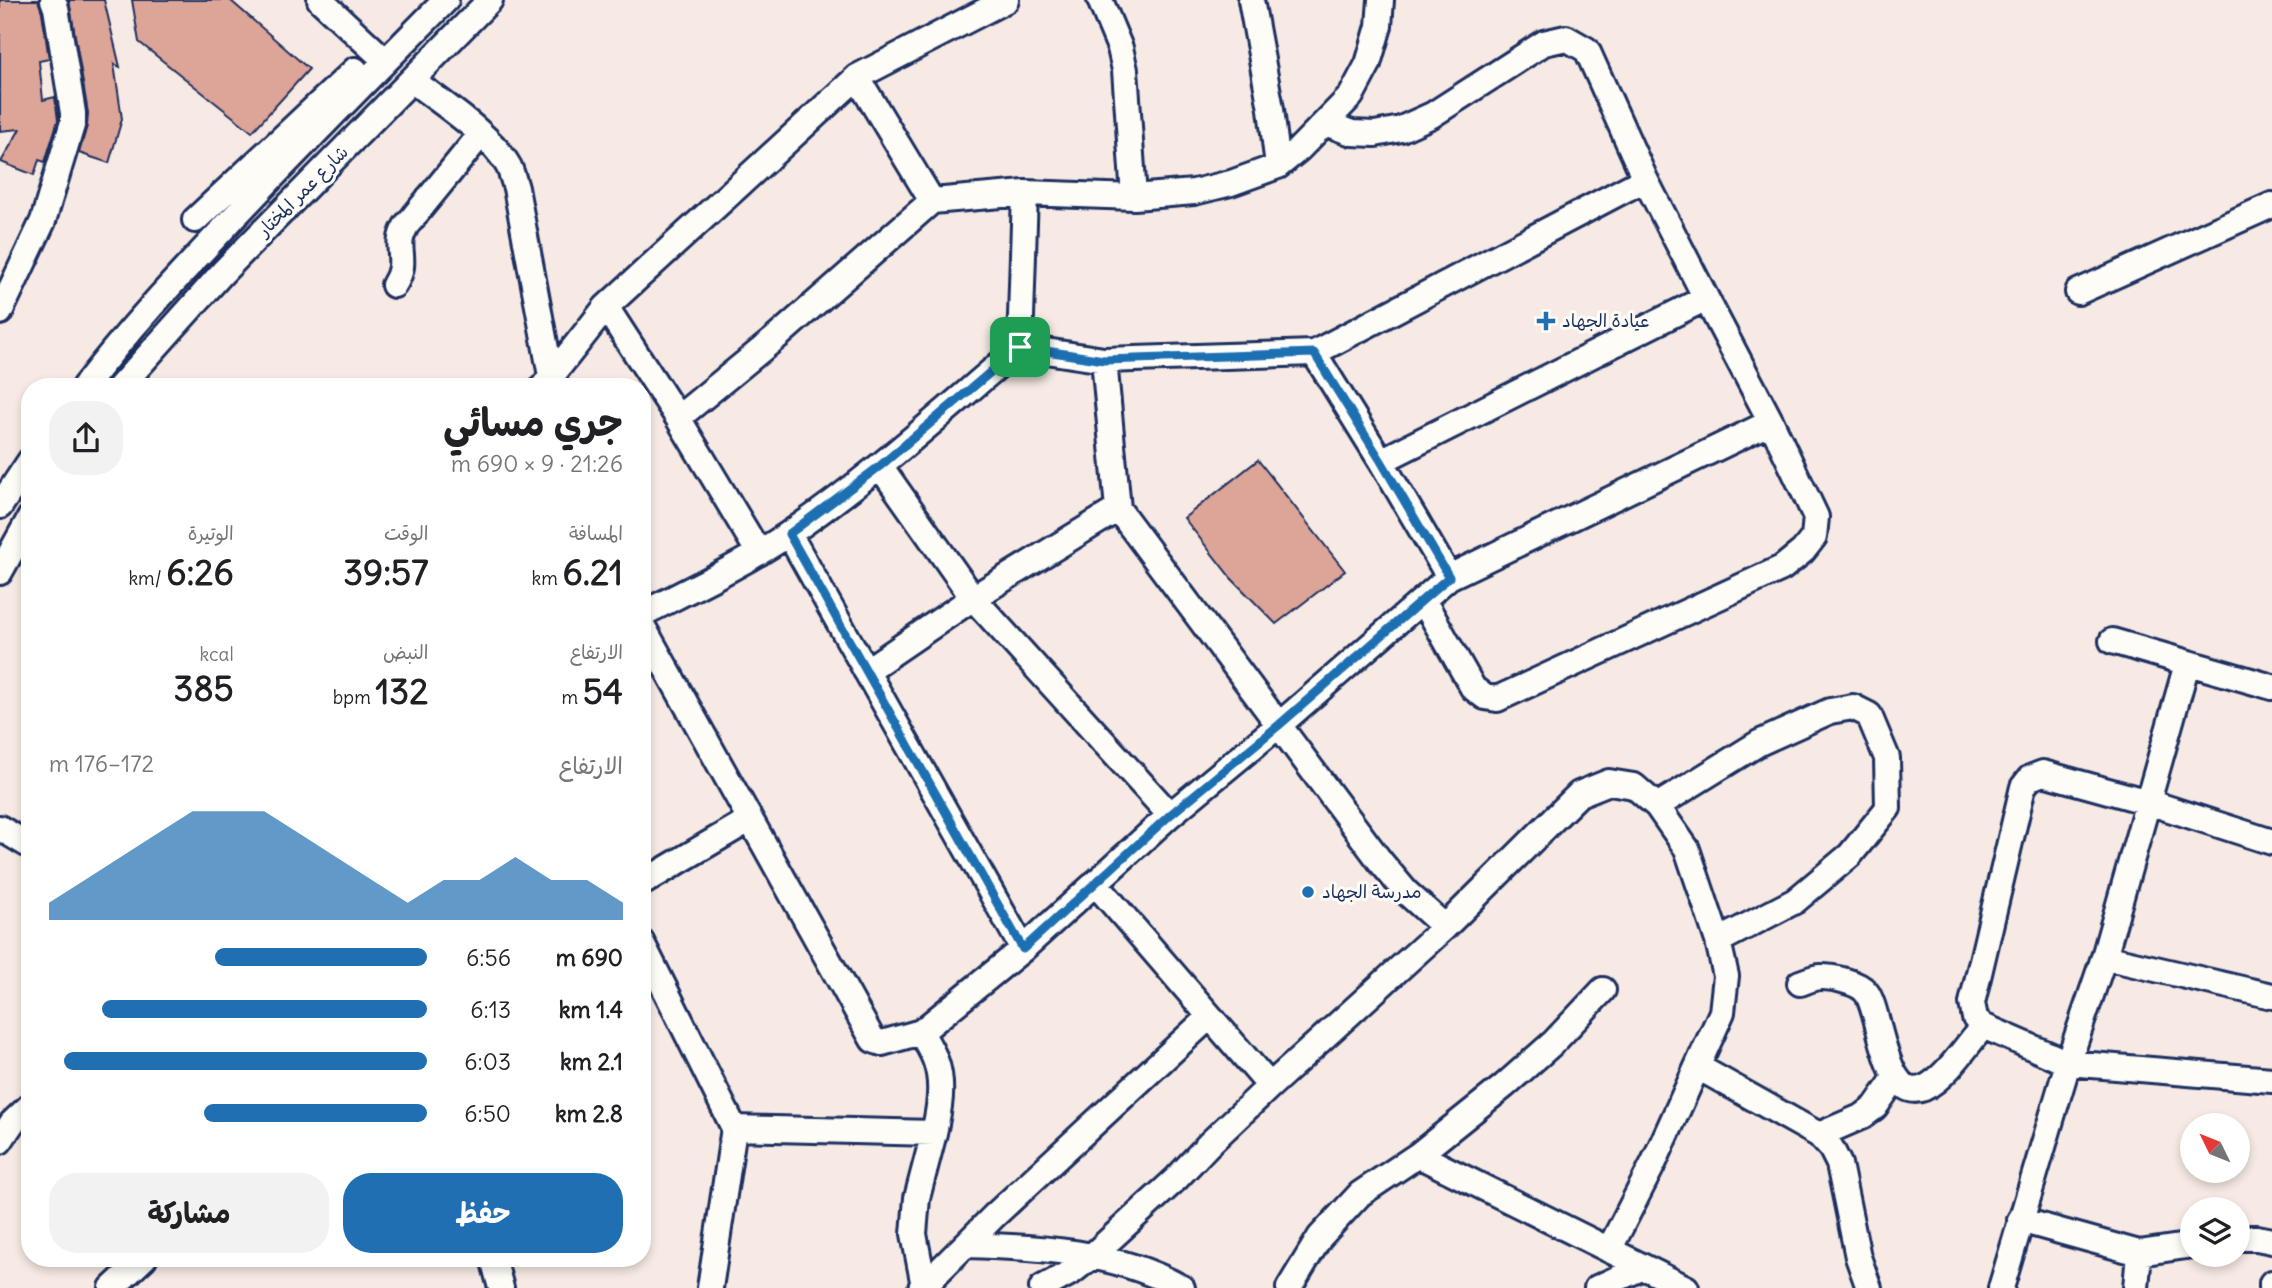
<!DOCTYPE html>
<html lang="ar">
<head>
<meta charset="utf-8">
<style>
  :root { --surface:#fff; --page:#f2f2f2; --text:#202124; --muted:#757577; --accent:#1f6fb2 }
  body { margin:0; font-family:Delius,"Playpen Sans Arabic",sans-serif; background:var(--page); color:var(--text); direction:rtl; height:100vh; display:flex; flex-direction:column; font-size:26px; white-space:nowrap }
  * { box-sizing:border-box; margin:0 }
  p { font-size:23px; color:var(--muted) }
  .icon { flex:none; width:38px; height:38px; fill:none; stroke:currentColor; stroke-width:2; stroke-linecap:round; stroke-linejoin:round }
  .map { position:relative; flex:1; overflow:hidden; direction:ltr }
  .side { position:absolute; left:21px; top:378px; width:630px; height:889px; display:flex; flex-direction:column; background:var(--surface); border-radius:28px; box-shadow:0 4px 10px #0003; direction:rtl }
  .side>* { flex:none }
  .needle { width:46px; rotate:313deg }
  .controls { position:absolute; left:2180px; top:1113px; display:grid; gap:14px }
  .controls a { display:grid; place-items:center; width:70px; height:70px; border-radius:50%; background:var(--surface); box-shadow:0 4px 10px #0003; font-size:35px }
  .pin { position:absolute; display:grid; place-items:center; width:60px; height:60px; color:#fff; margin:-30px; border-radius:14px; box-shadow:0 4px 10px #0006 }
  .round { display:grid; place-items:center; flex:none; width:74px; height:74px; border-radius:28px; background:var(--page) }
  .summary { display:flex; align-items:center; justify-content:space-between; height:119px; padding:0 28px }
  h1 { font-size:38px; font-weight:700; line-height:52px }
  .figures { display:grid; grid-template-columns:repeat(3,1fr); gap:10px; height:119px; padding:7px 28px }
  .figures div { display:grid; align-content:center }
  .figures b { font-size:35px; font-weight:700 }
  .figures small { font-size:19px; font-weight:400 }
  .figures p { font-size:19px }
  .chart { height:196px; padding:14px 28px }
  .chart p { display:flex; justify-content:space-between }
  .chart svg { width:100%; height:126px; margin-top:7px; fill:var(--accent); opacity:.7 }
  .primary-button { display:flex; gap:14px; margin-top:auto; padding:14px 28px }
  .primary-button a { flex:1; height:80px; border-radius:28px; background:var(--accent); color:#fff; font-size:28px; font-weight:700; line-height:80px; text-align:center }
  .primary-button a+a { background:var(--page); color:var(--text) }
  ul { padding:0 28px; list-style:none; font-size:23px }
  li { display:grid; grid-template-columns:112px 84px 1fr; align-items:center; height:52px }
  li i { height:18px; border-radius:9px; background:var(--accent) }
  .map>svg:first-child { display:block }
</style>
</head>
<body>
<div class="map">
<svg width="2272" height="1288" viewBox="0 0 2272 1288">
  <rect width="100%" height="100%" fill="#f7eae4"/>
  <filter id="ink" filterUnits="userSpaceOnUse"><feTurbulence type="fractalNoise" baseFrequency=".0143" numOctaves="2"/><feDisplacementMap in="SourceGraphic" scale="14" xChannelSelector="R" yChannelSelector="G"/><feConvolveMatrix kernelMatrix="1 2 1 2 8 2 1 2 1" color-interpolation-filters="sRGB"/></filter>
  <g filter="url(#ink)">
    <path fill="#dda498" stroke="#1b2f5e" stroke-width="2" d="M0 0H38L42 12 49 59 39 61 43 100 55 97 58 120 45 162 39 160 34 175 1 162 20 129 0 131Z
      M69 0H104L120 67 114 64 122 119 109 163 79 153 87 126 88 113Z
      M132 0H230L309 69 252 132 139 42Z
      M1258 460 1345 571 1276 624 1231 578 1184 518Z"/>
    <g fill="none" stroke-linecap="round" stroke-linejoin="round">
      <defs>
        <path id="minor" d="M320 0 375 51
          M1100 0 1120 48 1125 70 1134 197
          M1251 0 1271 109 1278 166
          M857 77 932 201
          M412 80C441 103 492 135 509 167 512 174 514 181 516 188L551 376
          M1325 123 1352 133 1375 134 1401 129 1432 115 1544 43 1566 38 1587 50 1645 179
          M195 220 355 70
          M394 285C410 260 393 248 405 228 407 223 412 220 415 215 437 188 459 161 481 134
          M2078 292 2272 205
          M606 307 678 418 778 336 932 201 1025 193 1134 197 1194 192 1231 183 1278 166 1299 149 1351 96 1368 64 1379 26 1381 0
          M0 312 43 221 73 122V113L56 8 53 0
          M1314 353 1645 179 1706 298 1381 461
          M1104 360 1118 509 1380 861 1406 892 1445 927
          M84 387C127 331 174 281 222 230 295 152 371 76 446 0
          M120 387 223 272 490 0
          M543 387 606 307 857 77 1006 0
          M678 418 759 553
          M880 466 973 598 1170 815
          M0 506 30 461
          M789 534 1023 949
          M0 572 30 518
          M1449 577 1771 422
          M1423 600 1473 688 1485 697 1497 699 1782 568 1803 551 1814 537 1816 517 1771 422 1706 298
          M642 614C691 589 742 565 787 535 870 479 944 411 1020 347
          M642 625 873 1040 882 1043 921 1032 1023 949 1170 815 1279 725 1449 577 1381 461 1314 353 1104 360 1020 347 1025 193
          M2112 641 2272 687
          M866 671 973 598 1118 509
          M1657 806 1759 743 1830 711 1853 707 1869 715 1887 758 1888 808 1850 855 1795 901 1718 941
          M0 828 30 846
          M2272 842 2148 802 2043 773 2030 778 2023 787 1972 1003 1975 1018 1983 1026 2068 1063 2272 1080
          M642 883 749 820
          M642 943 734 1128 710 1288
          M2104 957 2272 996
          M1800 983C1806 981 1814 977 1821 977 1833 977 1858 982 1866 992 1881 1010 1884 1104 1924 1088 1945 1079 1968 1044 1983 1026
          M1698 1067 1819 1135 1831 1148 1839 1164 1858 1257 1869 1288
          M1270 1086 1445 927 1579 794 1609 782 1634 786 1657 806 1687 849 1718 941 1726 976 1722 1012 1654 1162 1609 1250
          M734 1128 934 1133C939 1111 944 1085 936 1062 933 1052 926 1042 921 1032
          M1819 1135 1863 1116 1875 1107 1896 1077
          M0 1141 12 1123 30 1106
          M1418 1155 1686 1288
          M2020 1220 2139 1253 2193 1245
          M2238 1238H2257L2272 1241
          M965 1245C1040 1247 1115 1251 1182 1288
          M493 1258 501 1288
          M924 1286 995 1215 1209 1017
          M112 1288 144 1258
          M921 1288 924 1286 914 1234 917 1198 934 1133
          M1042 1288 1073 1271 1093 1255 1176 1179 1209 1144 1270 1086 1095 883
          M1289 1288 1320 1237 1360 1194 1418 1155 1504 1086 1554 1042 1603 990
          M1597 1288 1643 1267
          M2001 1288 2068 1063 2104 957 2187 664
          M2136 1288 2139 1253
          M2272 1288V1283"/>
      </defs>
      <use href="#minor" stroke="#1b2f5e" stroke-width="30"/>
      <use href="#minor" stroke="#fdfcf7" stroke-width="24"/>
    </g>
  </g>
  <g fill="none" stroke-linecap="round" stroke-linejoin="round" filter="url(#ink)">
    <defs>
      <path id="route" d="M1020 347 1104 360 1314 353 1381 461 1449 577 1279 725 1170 815 1023 949 789 534 880 466Z"/>
    </defs>
    <use href="#route" stroke="#fff" stroke-width="14"/>
    <use href="#route" stroke="#1f6fb2" stroke-width="9"/>
  </g>
  <g fill="#1f6fb2" stroke="#fdfcf7" stroke-width="2.5">
    <path d="M1542.5 310.5h7v7h7v7h-7v7h-7v-7h-7v-7h7z"/>
    <circle cx="1308" cy="892" r="7"/>
  </g>
  <g text-anchor="middle" stroke-width="6" stroke-linejoin="round" paint-order="stroke">
    <g font-size="18" fill="#1b2f5e" stroke="#fdfcf7">
      <text transform="translate(303 191) rotate(-45)" y="6">شارع عمر المختار</text>
    </g>
    <g font-size="18" fill="#1b2f5e" stroke="#fdfcf7" text-anchor="start">
      <text x="1562" y="327">عيادة الجهاد</text>
      <text x="1322" y="898">مدرسة الجهاد</text>
    </g>
  </g>
</svg>
<div class="controls">
<a><svg class="needle" viewBox="-14 -14 28 28"><path d="M0-13l5 13h-10z" fill="#e53935"/><path d="M0 13l5-13h-10z" fill="#757577"/></svg></a>
<a><svg class="icon" aria-label="layers" viewBox="0 0 24 24"><path d="M12 4l9 5-9 5-9-5zM3 14l9 5 9-5"/></svg></a>
</div>
<div class="pin" style="left:1020px;top:347px;background:#1e9e55"><svg class="icon" aria-label="arrive" viewBox="0 0 24 24"><path d="M6 21V4h12l-3 4 3 4H6"/></svg></div>
<section class="side">
<div class="summary"><div><h1>جري مسائي</h1><p>21:26 · 9 × 690 m</p></div><a class="round"><svg class="icon" aria-label="share" viewBox="0 0 24 24"><path d="M12 15V3M7 8l5-5 5 5M5 13v7h14v-7"/></svg></a></div>
<div class="figures">
<div><p>المسافة</p><b>6.21<small> km</small></b></div>
<div><p>الوقت</p><b>39:57</b></div>
<div><p>الوتيرة</p><b>6:26<small> /km</small></b></div>
</div>
<div class="figures">
<div><p>الارتفاع</p><b>54<small> m</small></b></div>
<div><p>النبض</p><b>132<small> bpm</small></b></div>
<div><p>kcal</p><b>385</b></div>
</div>
<div class="chart"><p><span>الارتفاع</span>172–176 m</p>
<svg viewBox="0 0 160 44" preserveAspectRatio="none"><path d="M0 44V38L10 30L20 22L30 14L40 6L50 6L60 6L70 14L80 22L90 30L100 38L110 30L120 30L130 22L140 30L150 30L160 38V44z"/></svg>
</div>
<ul>
<li><b>690 m</b>6:56<i style="width:56%"></i></li>
<li><b>1.4 km</b>6:13<i style="width:86%"></i></li>
<li><b>2.1 km</b>6:03<i style="width:96%"></i></li>
<li><b>2.8 km</b>6:50<i style="width:59%"></i></li>
</ul>
<div class="primary-button"><a>حفظ</a><a>مشاركة</a></div>
</section>
</div>
</body>
</html>
